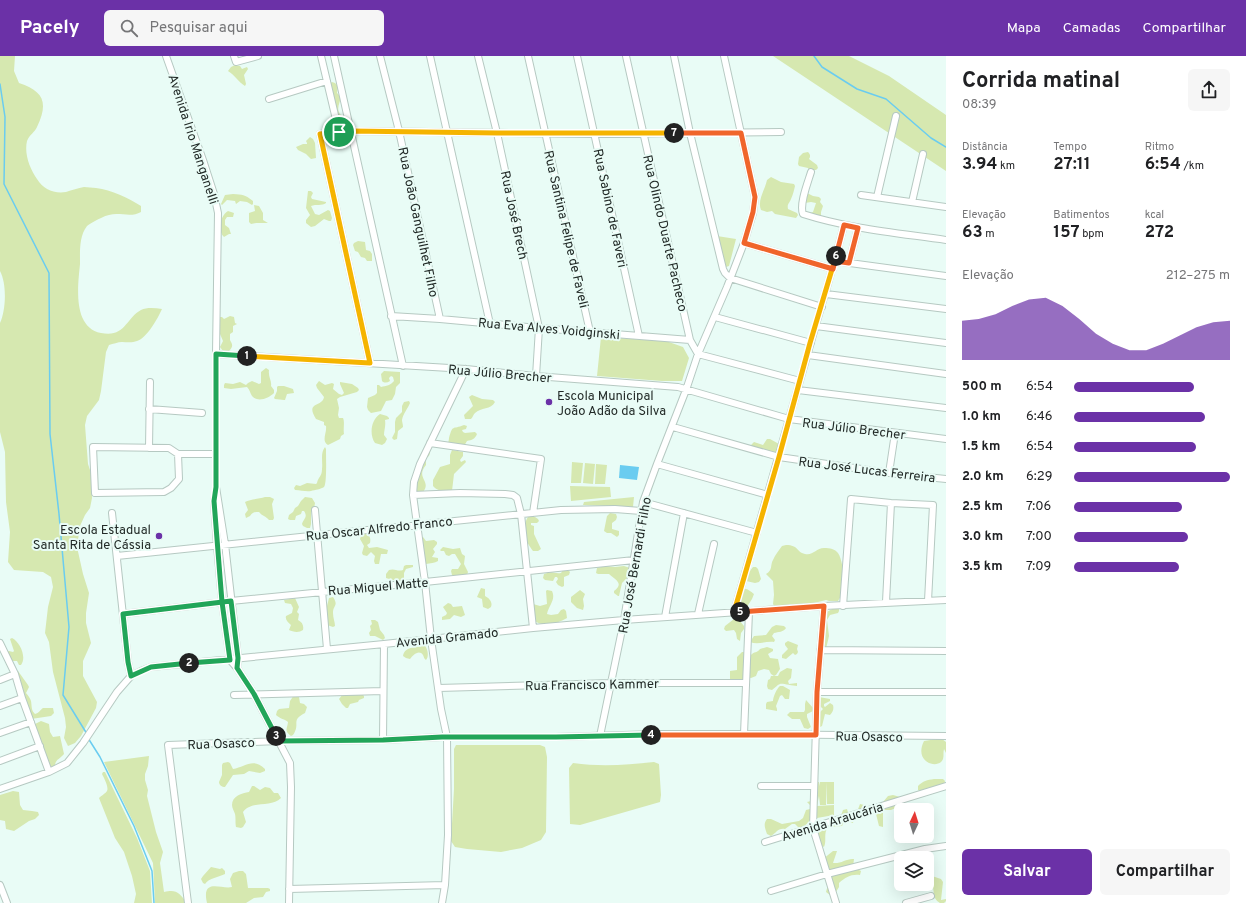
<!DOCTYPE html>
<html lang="pt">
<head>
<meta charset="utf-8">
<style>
  :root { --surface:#fff; --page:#f6f6f6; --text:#202124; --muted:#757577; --accent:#6b31a7 }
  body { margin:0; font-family:Overpass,sans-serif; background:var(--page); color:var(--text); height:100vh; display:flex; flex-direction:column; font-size:15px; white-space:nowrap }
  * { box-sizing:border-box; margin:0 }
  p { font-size:13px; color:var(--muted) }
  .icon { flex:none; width:22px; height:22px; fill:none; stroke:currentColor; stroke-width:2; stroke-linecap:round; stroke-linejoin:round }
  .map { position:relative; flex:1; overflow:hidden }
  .drawer { display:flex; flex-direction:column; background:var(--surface); width:300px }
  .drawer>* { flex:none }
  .needle { width:26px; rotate:4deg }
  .controls { position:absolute; left:894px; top:747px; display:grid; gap:8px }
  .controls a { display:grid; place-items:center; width:40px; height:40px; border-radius:6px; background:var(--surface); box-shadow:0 4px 16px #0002; font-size:20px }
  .pin { position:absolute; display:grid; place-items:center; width:34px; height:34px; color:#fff; margin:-17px; border:2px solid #fff; border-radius:50%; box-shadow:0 1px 4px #0007 }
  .km { position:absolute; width:20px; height:20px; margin:-10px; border-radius:50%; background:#222; color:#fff; font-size:11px; line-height:20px; text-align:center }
  .round { display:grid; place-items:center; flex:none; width:42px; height:42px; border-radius:6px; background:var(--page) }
  .headline { display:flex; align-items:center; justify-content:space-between; height:68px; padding:0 16px }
  h1 { font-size:22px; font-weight:700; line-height:30px }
  .figures { display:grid; grid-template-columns:repeat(3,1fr); gap:6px; height:68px; padding:4px 16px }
  .figures div { display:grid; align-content:center }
  .figures b { font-size:17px; font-weight:700 }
  .figures small { font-size:11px; font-weight:400 }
  .figures p { font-size:11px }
  .chart { height:112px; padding:8px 16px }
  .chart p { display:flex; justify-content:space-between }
  .chart svg { width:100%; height:72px; margin-top:4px; fill:var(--accent); opacity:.7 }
  .button { display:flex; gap:8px; margin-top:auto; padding:8px 16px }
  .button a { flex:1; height:46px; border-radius:6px; background:var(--accent); color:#fff; font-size:16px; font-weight:700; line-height:46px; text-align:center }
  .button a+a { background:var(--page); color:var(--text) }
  ul { padding:0 16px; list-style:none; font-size:13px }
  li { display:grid; grid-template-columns:64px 48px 1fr; align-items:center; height:30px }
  li i { height:10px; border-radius:5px; background:var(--accent) }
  header { display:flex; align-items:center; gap:24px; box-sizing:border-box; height:56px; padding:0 20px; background:var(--accent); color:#fff }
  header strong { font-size:19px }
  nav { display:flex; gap:22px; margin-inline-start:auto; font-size:14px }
  .search { width:280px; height:36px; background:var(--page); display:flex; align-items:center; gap:10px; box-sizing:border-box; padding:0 14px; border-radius:6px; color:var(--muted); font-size:15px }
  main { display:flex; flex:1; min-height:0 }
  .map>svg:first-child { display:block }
</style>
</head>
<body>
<header>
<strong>Pacely</strong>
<div class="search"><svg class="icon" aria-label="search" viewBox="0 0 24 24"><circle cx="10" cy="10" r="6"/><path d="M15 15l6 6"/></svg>Pesquisar aqui</div>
<nav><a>Mapa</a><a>Camadas</a><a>Compartilhar</a></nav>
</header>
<main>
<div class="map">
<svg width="946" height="847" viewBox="0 0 946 847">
  <rect width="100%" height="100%" fill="#e9fcf6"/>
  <path fill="#d6e8b0" d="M0 0H15L14 15 19 27C43 35 49 46 37 71 35 76 29 79 27 85 24 98 30 113 37 123 43 133 54 138 66 136 72 134 78 132 84 131 88 131 92 132 96 132 112 134 128 142 141 150V156C131 162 120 156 109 159 104 160 99 163 95 165 92 167 89 168 87 170 79 180 80 196 80 208 78 229 72 271 101 277 125 282 126 262 141 254 147 251 155 252 162 253 158 262 147 282 137 285 132 287 127 286 122 286 118 286 113 288 109 289L106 296 101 335 99 344 87 360 85 369 88 408 91 417 92 442 90 452 85 459 80 470 77 491 83 518 89 537 86 557V567L91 587 83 605V620L97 646 96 652 81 680 75 687 68 690 64 682 66 671 65 662 53 616 49 586 45 577 48 551 53 531 51 521 43 516 14 514 8 506 10 476 6 446 5 396 0 376V267C6 254 7 228 0 215Z
    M773 0H849L889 20 946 59V115Z
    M235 9 240 10 242 13 247 11 248 13 244 19 246 28 245 30C238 26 235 19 228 15L231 11Z
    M332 26 335 27 338 30 337 37 341 41C340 47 336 52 340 58 342 61 345 61 346 65L344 70 340 69 329 28Z
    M310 81 313 83 315 87 316 102 311 103 306 98 298 94 296 91 303 88H307V87L306 85Z
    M808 96C810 98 811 100 809 103L817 109 818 112 816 114H809L808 112 799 110 798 108 799 101 803 97Z
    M771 121 781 126 794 128 795 130C794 134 793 139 791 143 789 148 787 148 788 153L797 157 798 159 796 162 775 158 772 155 767 156 761 154C757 144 765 134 767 124Z
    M308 135H311L313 137 311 141 312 143 326 146V147C322 150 316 148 311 150L315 158 319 159 328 154 330 155 332 162 331 165H329L324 163 315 170 311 171 306 167V164L310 159 306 152Z
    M805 136 813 140 819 141 821 143 820 146 823 150 821 156V165L819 166 809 163 808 158 813 156 816 147 811 146 805 147 800 141 801 138Z
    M233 138C243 139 244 138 253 145V148L252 149 247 146 240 145 236 148 235 145 227 144 222 149 221 148 225 139Z
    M254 149 259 150 263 157V164L268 167H256L251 168 249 166V157L255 155Z
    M228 155 234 157 233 161H227L225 164V169L229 172 231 178H229L224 181C217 174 220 160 228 155Z
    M717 180 736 183 729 210 726 211 722 204Z
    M358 185 365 186 366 194 370 195 372 198V205H367L365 202 361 201 358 196 355 195 353 189 354 187Z
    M230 260 234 261 235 267 237 268 233 270V276L230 278V284C233 289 233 291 229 295H223L220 291 223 285 220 278 219 277 218 261H222L224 263Z
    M601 281 666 285 683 291 689 302 682 325H662L597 320Z
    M266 312 269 314C268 321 272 325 271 330L274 334V337C269 342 258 347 252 340 250 337 250 334 247 331L231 333 224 332V329L225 327 233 328 240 326 246 329 248 327 252 325 259 328 261 327V316Z
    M384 315 400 316V327L396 331 395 338 392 344 386 345 381 355 371 357 368 354 367 351 368 342 375 339 377 337V329H379L381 331C386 330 391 329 394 325L393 321 391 320 389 322 390 325C387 327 384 327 382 325L381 318Z
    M319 325 325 329 332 327 334 328 333 333 339 338 342 339 344 337 340 328V326L352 328 358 332 359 334 357 336 340 341 337 343 339 352 338 359 339 362H343C345 366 343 373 344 378L341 380 340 383 328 389C321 385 327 377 326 370L324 369V366L316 363C305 345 322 352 324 341L317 332 316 329Z
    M278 330H284L293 333 294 337 287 338 285 344H284L275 343 274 342 277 335V331Z
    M472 339 482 343 493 344 495 346C491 354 481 351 475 357 473 359 473 361 471 363H465L464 359 473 350 469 341Z
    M409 345 410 347C408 352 403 358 402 364 402 366 403 368 403 371L398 375 397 383 394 384 392 382 395 376V366L396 362 402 356V350L404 346Z
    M380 358 387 360 389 362V363L385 364C386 370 384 374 384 379L387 383 385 387 382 389 375 387C369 378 371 364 380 358Z
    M464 369 467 370 466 373 462 374 463 376 465 377 475 376 477 378C475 383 472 384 467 385L464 390 448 389C448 386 449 384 449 382 453 368 452 374 464 369Z
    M767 383H770L779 388 776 398 763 396 762 393H757L752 391 751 389 754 386 763 389Z
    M325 391 326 393C326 400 327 428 324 431 321 433 315 434 311 435 306 436 301 434 295 434L294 432 296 429 300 430 307 427 316 428 317 427C318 421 322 421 322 413 323 406 320 397 325 391Z
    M425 393 430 394C430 398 430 400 426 402V409C415 422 432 425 423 436L412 437 410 435V427L422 400V397Z
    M452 394 463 396V400L460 404 461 406 465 404 466 406 454 418 452 435C445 435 438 436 433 430V424L440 411 450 408V399Z
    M572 406 583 407 581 427H571Z
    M585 407 595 408 593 428 583 427Z
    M596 408 607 409 605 428H595Z
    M570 430 610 431 611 441 571 445Z
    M265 441H270L274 443 272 448 274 462 273 464H269C266 460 262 460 259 456 254 456 253 456 250 460L246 462 245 458 248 454 245 446C250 443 259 443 265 441Z
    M305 441 312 442 315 447 314 453 311 456V468L310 472H307L303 470 302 468C304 462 308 461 304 455H302L301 458 296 460 295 464H290L288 463 289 459 293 456 295 452 298 450 301 445Z
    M634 441 633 451 583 449 584 446Z
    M610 457 616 458 617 461 616 464 612 467V473L619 475V479L617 481 611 477H607L604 475 607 460Z
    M528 461H535L538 463 539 465 537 467H531V469L534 470V478L541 493 538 495H533C526 485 524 483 526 471 526 467 525 465 528 461Z
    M362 477H364C370 479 371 482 370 487L367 489 369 492 377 491 388 494 387 498H381L379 508H375L374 505 375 500 371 496 367 500 363 499 362 497 364 490 360 483Z
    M422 481H423L426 485 434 484 437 486V488L433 493 435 496 432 501 438 502V505C435 507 430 507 426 508L424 507V503L425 501 423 499 421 484Z
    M786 489C799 489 796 496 805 498 813 500 816 492 824 492 830 492 835 493 838 497 843 504 845 526 843 534 842 538 840 542 838 545H829L826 544 814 547 797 549 791 548 776 553 773 548 774 539 773 525 766 518C773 514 770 509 773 504 775 499 779 494 782 490Z
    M443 491 453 493 460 492 462 498 465 500 464 508 468 516 467 519 464 520 452 519 451 515 452 513H458L461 508 455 498H452L449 500 446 499 444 495H441L440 494Z
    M406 509H413V511L406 513 404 517V525C400 527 391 523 386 522V518L389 514C395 512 397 516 403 514L404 510Z
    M605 510 615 511 624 510 630 512 629 520 622 527 619 540H618L614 537V535C625 527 614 523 609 518H598L596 517 597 512Z
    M753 511H756L758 513 761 523 759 526 755 527 746 525 749 516Z
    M563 514 569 515 570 516 569 519 564 521V530L562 531 558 529 556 526 558 523 557 521H555L553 525 545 524 543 522 544 518C554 514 553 518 561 517Z
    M481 532 485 533V540C489 542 493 546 491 551L488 553 483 551 482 543 477 541Z
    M744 533C747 532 751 536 754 538L752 543 745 554 739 553Z
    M547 534 552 535C556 544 549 549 547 558L551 559 558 558 561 554 564 553 566 555 567 562C558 567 546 571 536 566L533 548 540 550 547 548 546 535Z
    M580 534 585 538 583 543 584 550 583 554 577 552 571 546V541Z
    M333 541C339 550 333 549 333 557 333 562 335 566 335 570L333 571 327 569 325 553 327 550 329 542Z
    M295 542 299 551 297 556 299 558 298 564C302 566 304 569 303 574 299 577 293 576 289 574L291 569C288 566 285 564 286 560L292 557 293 552 291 548 285 547 284 544Z
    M448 547 451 548 453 551 462 550 465 559 461 561 454 559 450 563 442 564V561L446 559 447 557 443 551Z
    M834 552 839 553V555L838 557 830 559 827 564 829 580 826 593 822 592 825 557Z
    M734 563 739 564 744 570V573L741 577 740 585 737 583 736 577 734 574 726 575 724 573 725 570Z
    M371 564H375L378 566 380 574 384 579 385 582 383 584 375 580H370L369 577 371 574 370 570 372 568Z
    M776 569 784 570 786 572C784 576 778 576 774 577L772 580 775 584 774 586C766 585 758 589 750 586L754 580 766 579 772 571Z
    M12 582C20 586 27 601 21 609H19L17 605H11L7 596 9 595 13 596 14 595 10 583Z
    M788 585 798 589 797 593 798 596 797 598 795 599 793 597 786 603 782 602V599L788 593 785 589V587Z
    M423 590H425C428 593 429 601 426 604 424 603 424 601 423 599 419 593 413 599 410 603L406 602 403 600C405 590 415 592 423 590Z
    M767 591 773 593V595L768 598 770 602 778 603 780 613 776 619 774 620 771 618 769 614 764 613 758 615 756 620 751 622 747 621C748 614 746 602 752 598 756 595 757 597 760 593Z
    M742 596H745L743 624 730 627V615L737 614V601Z
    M787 612 792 613 791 622 788 625 789 628 797 627V630C792 630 782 627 780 628 777 629 775 632 772 634L768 633 767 630 768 624 770 623 771 620H778L780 616Z
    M16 615H18L28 629 29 631 26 637C28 639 30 642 31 645 32 651 31 654 35 658 39 657 40 654 43 652H53L54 657 51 660 31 663Z
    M780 630H783L790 634 789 643H785L782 639 780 640 776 650 777 653V655L766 653V648L767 646 773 645C773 641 777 632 780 630Z
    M343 638 363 639 364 640V642L359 644 358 646 350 648 348 652H346L342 648 339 643Z
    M294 639 299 641 300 647 304 648 307 651 305 657C290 665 301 667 293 679L291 680C284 674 287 674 288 666 285 663 280 663 276 659L277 655 279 653 289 652 290 645Z
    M819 641 830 643V645L824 648V650L825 651 830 647 833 649C834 653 833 656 830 659L825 658 822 670 820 671 818 668V658L823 653 818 648Z
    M806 644 814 653 813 655 807 658V661L811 671 808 673 804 672 800 663H792L787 659 790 656H804L805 654V648Z
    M41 665 49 668 50 676 53 681 60 680 64 698C60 703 56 703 55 709L52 712 50 711 35 668Z
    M937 683H942L946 686V697L944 693C943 696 944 700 943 703 939 714 913 707 924 685Z
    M456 689H540L545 691 547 701 546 776 541 784 522 792 511 794 501 796 467 793 455 791 451 785 454 733V693Z
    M149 700 148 710 145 718V724L148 734 147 740 156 776 163 796 160 807 164 836C177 833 179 837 187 847H155L153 807 104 706Z
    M228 706 230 707 233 713C245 711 253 701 265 713V715L260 717 249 715 244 718 233 719 225 731C222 731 219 729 219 726L222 719V709L223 707Z
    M654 706 659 708 661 739 660 746 580 769 570 768 569 712 573 707C601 711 626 709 654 706Z
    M103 716H105L106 718 137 782 150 815 152 847H134L136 838 132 820 124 796 115 782 99 742C101 740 106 737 107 735 109 731 104 722 102 718Z
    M934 723H943L945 725 944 729 921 736 918 734V730C923 725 927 724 934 723Z
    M816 726H819L820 730V726H826V749H820L819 740 817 750 834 749V759L817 762 816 755C810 762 808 772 798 771L795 768H792L785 773C777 772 777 777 771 780L767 778C765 772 763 768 767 763H771L782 768 799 765 803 762 806 754 810 753V749L807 746 811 745Z
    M826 726H834V748H827Z
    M252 730H254L260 734 265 731 270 732 274 737H278L281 742C271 752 251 744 243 756L246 766 243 771 241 772 236 771C235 766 236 763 235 758 234 755 232 752 232 749 232 740 242 737 249 736Z
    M13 735 19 736 20 749 23 754 32 755 38 756 39 759 35 763 29 765 14 775 6 773 5 765 0 764V739Z
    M893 739 900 741 903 749 891 754H883V771L879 770 876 758H872L864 761H854L853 767 845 764 842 770 828 771C823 778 827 784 824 791L821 789 813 776 821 771 840 762 843 754 847 753 849 760 857 756 860 748 864 749 867 753H874L875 749 883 746 888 740Z
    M833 795H837L833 807C841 808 847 802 854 803L853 811 861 815 860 819C851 818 846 821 839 827V831L834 839H830L826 836C827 832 828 830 829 826 831 819 827 810 823 803Z
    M211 811 220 813 222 812 225 815V818C219 821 209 822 205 828L203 827 201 823 203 820Z
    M239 815H243L246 818 248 832H268L270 833V835L266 836 263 841 254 842 246 847H207C201 821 222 834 232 831L230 823 233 817Z
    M932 820 941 823 943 826 941 844 946 843V845L944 847H940C938 846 936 844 935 842 934 841 932 822 932 820Z"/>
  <path fill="#6accf0" d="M620 409 639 411 637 424 619 422Z"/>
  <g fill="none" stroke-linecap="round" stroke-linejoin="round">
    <path stroke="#6accf0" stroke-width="1.5" d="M814 0 822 11 857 33 886 43 931 82 946 91
      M0 28 5 61 4 128 49 217 50 378 59 458 69 571 63 639 87 678
      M88 682 100 701 134 770 152 815 154 847"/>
    <defs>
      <path id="minor" d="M166 0 203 104 214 138 218 157 216 298V431L225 488 238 602 237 612
        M234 0 236 6 258 0
        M321 0 339 76
        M334 0 403 310
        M380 0 399 75 440 263
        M430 0 490 268
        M478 0 497 77 539 272 536 320
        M528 0 590 276
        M577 0 639 280
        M626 0 690 284
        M674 0 690 77 723 213 725 217 730 222 822 251
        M269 43 327 25
        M811 116C808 126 799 148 803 158 850 173 898 177 946 184
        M861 139 946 151
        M877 141 896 60
        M912 146 923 98
        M744 187 833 213
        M835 205 946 220
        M849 207 858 172
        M826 238 946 253
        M391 260 440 263 539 272 690 284 698 298 800 325
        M715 261 811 287
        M816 270 946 287
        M216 298 466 313 536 320 678 331 789 363 946 383
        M808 299 946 318
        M370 307 320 78 351 75 594 78 781 76
        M798 334 946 352
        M149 353 202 357
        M673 371 779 401 889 417 946 423
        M430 387 541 403 533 457
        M149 392 150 326
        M178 398 179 423 171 432 164 436 95 437 93 391 169 392 178 398H215
        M657 408 768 439
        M889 417 895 377
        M216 436 214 445 217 489 222 546 230 604 237 612 254 638 290 707 291 731 289 847
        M413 439 460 437 505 438 513 439 517 442 521 458 533 572
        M643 446 757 477
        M315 454 327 593
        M112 457 128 606 131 620
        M117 500 561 454 615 453 641 455
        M886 546 891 447
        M824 550 817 636 813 772 836 847
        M843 550 851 443 891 447 933 449 928 545
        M734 556C760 466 785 376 811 286 822 247 834 209 844 169
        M123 558 231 545 425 526 634 504
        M698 558 714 488
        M665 561 684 457
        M0 587 15 618 22 642 49 716
        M820 594 946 595
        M0 624 15 618
        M438 632 611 627H746
        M817 636H946
        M234 639 383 635
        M0 650 22 642
        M0 677 31 666
        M744 678 749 556
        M600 680 624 564 643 446 657 408 686 334 698 298 727 231 744 187 753 157 755 141 724 0
        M383 684 384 588
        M0 705 40 690
        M761 730H814
        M0 733 49 716 67 707 83 687 117 636 131 620 141 615 151 611 384 588 533 572 624 564 824 550 946 544
        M765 786 946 730
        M0 829 7 847
        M289 833 445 829
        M771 835 827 818 925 793 946 790
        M188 847 168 689 279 685 383 684 442 681H556L657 678H744L946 680
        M442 847 445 829 448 779 447 681 441 653 431 583 425 526 413 439 414 426 420 408 466 313
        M906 847 931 840"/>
    </defs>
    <use href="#minor" stroke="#b6c9c2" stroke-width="8"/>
    <use href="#minor" stroke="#fff" stroke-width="6"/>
  </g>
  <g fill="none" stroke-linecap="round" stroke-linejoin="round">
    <defs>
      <path id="split-1" d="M247 300 370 307 320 78 339 76"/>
      <path id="split-2" d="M189 607 230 604 222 546 214 445 216 431V298L247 300"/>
      <path id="split-3" d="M189 607 151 611 131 620 128 606 123 558 231 545 238 602 237 612 254 638 276 680"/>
      <path id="split-4" d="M276 680 279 685 383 684 442 681H556L651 679"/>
      <path id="split-5" d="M651 679H816L817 636 824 550 740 556"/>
      <path id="split-6" d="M740 556H734L779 401 810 287 836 200"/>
      <path id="split-7" d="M674 77H741L755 141 753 156 744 187 833 213 835 205 849 207 858 172 844 169 836 200"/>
      <path id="split-8" d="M339 76 351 75 497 77H674"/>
    </defs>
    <use href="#split-1" stroke="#fff" stroke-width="8"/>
    <use href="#split-2" stroke="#fff" stroke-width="8"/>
    <use href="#split-3" stroke="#fff" stroke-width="8"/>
    <use href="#split-4" stroke="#fff" stroke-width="8"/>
    <use href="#split-5" stroke="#fff" stroke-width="8"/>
    <use href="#split-6" stroke="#fff" stroke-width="8"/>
    <use href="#split-7" stroke="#fff" stroke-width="8"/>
    <use href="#split-8" stroke="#fff" stroke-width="8"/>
    <use href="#split-1" stroke="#f5b400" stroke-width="5"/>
    <use href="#split-2" stroke="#22a559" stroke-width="5"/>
    <use href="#split-3" stroke="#22a559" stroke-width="5"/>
    <use href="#split-4" stroke="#22a559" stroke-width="5"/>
    <use href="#split-5" stroke="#f0652b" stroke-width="5"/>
    <use href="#split-6" stroke="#f5b400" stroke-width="5"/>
    <use href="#split-7" stroke="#f0652b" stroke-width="5"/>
    <use href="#split-8" stroke="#f5b400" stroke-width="5"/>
  </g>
  <g fill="#6b31a7" stroke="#e9fcf6" stroke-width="1.5">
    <circle cx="549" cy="346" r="4"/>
    <circle cx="159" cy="480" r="4"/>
  </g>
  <g text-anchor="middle" stroke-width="4" stroke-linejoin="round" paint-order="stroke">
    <g font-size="13" fill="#222a27" stroke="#e9fcf6">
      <text transform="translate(194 83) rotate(72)" y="5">Avenida Irio Manganelli</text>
      <text transform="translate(611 152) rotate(78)" y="5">Rua Sabino de Faveri</text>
      <text transform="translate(515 159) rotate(78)" y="5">Rua José Brech</text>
      <text transform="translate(419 166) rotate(78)" y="5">Rua João Ganguilhet Filho</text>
      <text transform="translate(567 173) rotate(77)" y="5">Rua Santina Felipe de Faveli</text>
      <text transform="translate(666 177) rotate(77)" y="5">Rua Olindo Duarte Pacheco</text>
      <text transform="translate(549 272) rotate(5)" y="5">Rua Eva Alves Voidginski</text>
      <text transform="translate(500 317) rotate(5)" y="5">Rua Júlio Brecher</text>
      <text transform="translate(854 372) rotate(7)" y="5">Rua Júlio Brecher</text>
      <text transform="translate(867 413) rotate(7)" y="5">Rua José Lucas Ferreira</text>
      <text transform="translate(379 472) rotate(-6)" y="5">Rua Oscar Alfredo Franco</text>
      <text transform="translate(634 509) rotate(-80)" y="5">Rua José Bernardi Filho</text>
      <text transform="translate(378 530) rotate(-5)" y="5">Rua Miguel Matte</text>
      <text transform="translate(447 581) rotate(-6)" y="5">Avenida Gramado</text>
      <text transform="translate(592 628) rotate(-1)" y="5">Rua Francisco Kammer</text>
      <text transform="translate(869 680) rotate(1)" y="5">Rua Osasco</text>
      <text transform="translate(221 687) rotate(-2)" y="5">Rua Osasco</text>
      <text transform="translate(832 765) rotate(-17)" y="5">Avenida Araucária</text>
    </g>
    <g font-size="13" fill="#222a27" stroke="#e9fcf6" text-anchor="start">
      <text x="557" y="344">Escola Municipal<tspan x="557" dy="15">João Adão da Silva</tspan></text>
      <text x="151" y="478" text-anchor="end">Escola Estadual<tspan x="151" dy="15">Santa Rita de Cássia</tspan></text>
    </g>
  </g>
</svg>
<div class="controls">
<a><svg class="needle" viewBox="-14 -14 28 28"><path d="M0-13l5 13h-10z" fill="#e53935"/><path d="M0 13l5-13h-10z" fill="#757577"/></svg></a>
<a><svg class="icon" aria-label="layers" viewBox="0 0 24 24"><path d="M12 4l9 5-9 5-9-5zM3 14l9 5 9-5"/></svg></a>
</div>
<div class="pin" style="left:339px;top:76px;background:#1e9e55"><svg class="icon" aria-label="arrive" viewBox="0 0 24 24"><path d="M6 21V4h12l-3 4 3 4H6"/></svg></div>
<b class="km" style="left:247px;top:300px">1</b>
<b class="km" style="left:189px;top:607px">2</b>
<b class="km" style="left:276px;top:680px">3</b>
<b class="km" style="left:651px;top:679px">4</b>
<b class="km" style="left:740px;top:556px">5</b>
<b class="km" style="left:836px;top:200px">6</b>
<b class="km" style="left:674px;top:77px">7</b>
</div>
<section class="drawer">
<div class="headline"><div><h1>Corrida matinal</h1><p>08:39</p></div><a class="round"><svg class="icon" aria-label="share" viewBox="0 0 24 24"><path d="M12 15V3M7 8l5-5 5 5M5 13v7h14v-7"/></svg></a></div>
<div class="figures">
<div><p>Distância</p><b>3.94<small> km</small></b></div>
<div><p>Tempo</p><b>27:11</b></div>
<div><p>Ritmo</p><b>6:54<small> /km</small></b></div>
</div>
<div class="figures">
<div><p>Elevação</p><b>63<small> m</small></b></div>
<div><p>Batimentos</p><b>157<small> bpm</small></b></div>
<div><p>kcal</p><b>272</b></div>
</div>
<div class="chart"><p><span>Elevação</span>212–275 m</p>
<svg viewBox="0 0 160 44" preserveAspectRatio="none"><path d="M0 44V20L10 19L20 16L30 11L40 7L50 6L60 11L70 19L80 28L90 34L100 38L110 38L120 34L130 29L140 24L150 21L160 20V44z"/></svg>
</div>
<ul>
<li><b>500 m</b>6:54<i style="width:77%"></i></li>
<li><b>1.0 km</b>6:46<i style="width:84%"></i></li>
<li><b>1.5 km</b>6:54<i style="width:78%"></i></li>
<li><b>2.0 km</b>6:29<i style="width:100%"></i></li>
<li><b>2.5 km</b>7:06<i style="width:69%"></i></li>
<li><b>3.0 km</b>7:00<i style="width:73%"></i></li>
<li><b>3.5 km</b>7:09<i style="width:67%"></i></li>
</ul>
<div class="button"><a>Salvar</a><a>Compartilhar</a></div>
</section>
</main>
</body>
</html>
